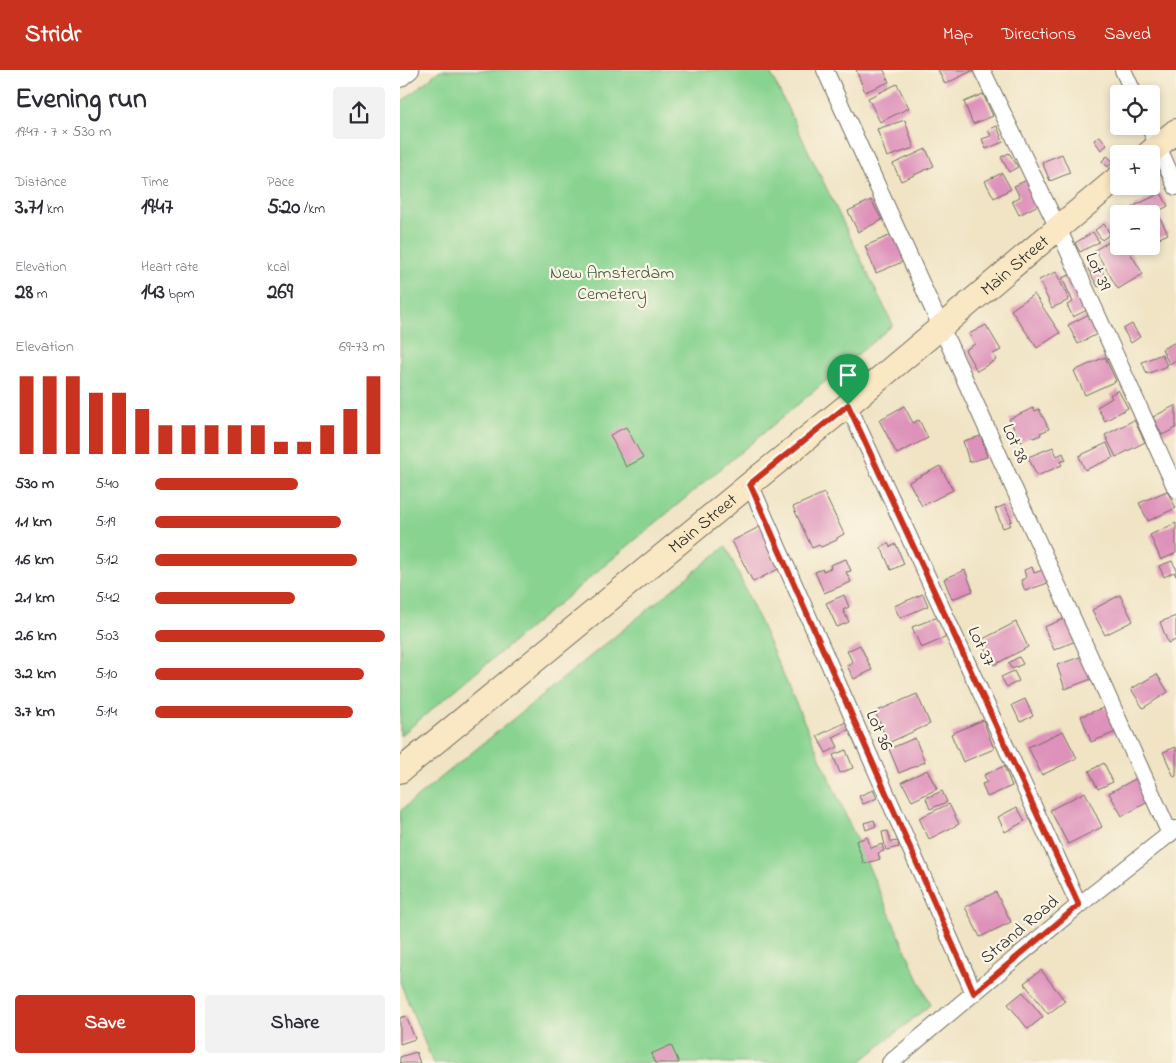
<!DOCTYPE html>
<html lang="en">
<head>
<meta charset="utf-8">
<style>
  :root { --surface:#fff; --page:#f2f2f3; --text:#2b2b33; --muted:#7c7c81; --accent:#c8321e }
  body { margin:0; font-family:"Indie Flower",sans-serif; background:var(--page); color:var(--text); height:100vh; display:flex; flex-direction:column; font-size:19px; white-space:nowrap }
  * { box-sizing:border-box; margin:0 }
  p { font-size:16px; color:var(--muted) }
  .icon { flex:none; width:28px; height:28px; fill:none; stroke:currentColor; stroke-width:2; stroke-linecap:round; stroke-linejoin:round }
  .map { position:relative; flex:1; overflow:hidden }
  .details { display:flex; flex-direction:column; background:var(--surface); width:400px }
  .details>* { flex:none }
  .tools { position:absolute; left:710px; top:15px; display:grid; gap:10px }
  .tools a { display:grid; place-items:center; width:50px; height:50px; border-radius:5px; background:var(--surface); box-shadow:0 2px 8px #0003; font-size:25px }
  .pin { position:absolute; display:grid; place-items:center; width:42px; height:42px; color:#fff; margin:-51px -21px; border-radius:50% 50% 50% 0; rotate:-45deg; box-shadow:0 0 5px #0007 }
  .pin .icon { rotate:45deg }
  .round { display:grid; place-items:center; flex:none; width:52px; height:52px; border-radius:5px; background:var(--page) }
  .headline { display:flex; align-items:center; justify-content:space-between; height:85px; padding:0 15px }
  h1 { font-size:28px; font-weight:700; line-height:38px }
  .stats { display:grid; grid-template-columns:repeat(3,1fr); gap:8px; height:85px; padding:5px 15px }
  .stats div { display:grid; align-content:center }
  .stats b { font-size:21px; font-weight:700 }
  .stats small { font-size:14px; font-weight:400 }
  .stats p { font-size:14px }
  .chart { height:140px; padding:10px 15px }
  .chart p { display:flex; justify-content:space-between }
  .chart svg { width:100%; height:90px; margin-top:5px; stroke:var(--accent); stroke-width:6 }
  .action { display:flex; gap:10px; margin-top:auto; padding:10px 15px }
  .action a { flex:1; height:58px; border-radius:5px; background:var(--accent); color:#fff; font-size:20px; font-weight:700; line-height:58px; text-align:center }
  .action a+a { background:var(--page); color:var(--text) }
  ul { padding:0 15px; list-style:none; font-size:16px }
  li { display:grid; grid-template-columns:80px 60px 1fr; align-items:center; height:38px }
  li i { height:12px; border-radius:6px; background:var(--accent) }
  header { display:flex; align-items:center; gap:30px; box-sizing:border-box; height:70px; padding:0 25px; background:var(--accent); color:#fff }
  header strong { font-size:24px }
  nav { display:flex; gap:28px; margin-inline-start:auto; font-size:18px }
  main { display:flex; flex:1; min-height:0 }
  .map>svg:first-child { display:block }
</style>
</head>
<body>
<header>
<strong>Stridr</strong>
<nav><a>Map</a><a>Directions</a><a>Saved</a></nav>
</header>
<main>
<section class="details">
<div class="headline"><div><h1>Evening run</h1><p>19:47 · 7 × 530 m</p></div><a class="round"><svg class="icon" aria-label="share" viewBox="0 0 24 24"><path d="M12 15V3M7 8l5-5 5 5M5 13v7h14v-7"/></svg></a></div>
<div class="stats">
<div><p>Distance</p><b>3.71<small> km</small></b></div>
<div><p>Time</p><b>19:47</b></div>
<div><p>Pace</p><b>5:20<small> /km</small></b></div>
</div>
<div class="stats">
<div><p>Elevation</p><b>28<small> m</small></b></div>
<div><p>Heart rate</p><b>143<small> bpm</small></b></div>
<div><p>kcal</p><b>269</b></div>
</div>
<div class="chart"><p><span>Elevation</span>69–73 m</p>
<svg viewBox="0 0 160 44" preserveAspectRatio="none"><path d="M5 44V6M15 44V6M25 44V6M35 44V14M45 44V14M55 44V22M65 44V30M75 44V30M85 44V30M95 44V30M105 44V30M115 44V38M125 44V38M135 44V30M145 44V22M155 44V6"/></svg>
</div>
<ul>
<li><b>530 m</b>5:40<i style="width:62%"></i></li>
<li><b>1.1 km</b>5:19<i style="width:81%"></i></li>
<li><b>1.6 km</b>5:12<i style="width:88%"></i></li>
<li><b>2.1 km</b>5:42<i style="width:61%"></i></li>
<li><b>2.6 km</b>5:03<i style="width:100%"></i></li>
<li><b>3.2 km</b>5:10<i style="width:91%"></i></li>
<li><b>3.7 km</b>5:14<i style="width:86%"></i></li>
</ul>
<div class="action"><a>Save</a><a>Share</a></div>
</section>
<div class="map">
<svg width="776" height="993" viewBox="0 0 776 993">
  <rect width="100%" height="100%" fill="#fcf5e5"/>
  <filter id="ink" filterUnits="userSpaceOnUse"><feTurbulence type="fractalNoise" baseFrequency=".02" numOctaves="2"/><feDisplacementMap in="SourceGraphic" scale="10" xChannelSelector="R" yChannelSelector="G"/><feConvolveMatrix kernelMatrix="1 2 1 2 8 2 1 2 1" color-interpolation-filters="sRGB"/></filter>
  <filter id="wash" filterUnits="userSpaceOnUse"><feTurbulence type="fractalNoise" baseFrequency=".0096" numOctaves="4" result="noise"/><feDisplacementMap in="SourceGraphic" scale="20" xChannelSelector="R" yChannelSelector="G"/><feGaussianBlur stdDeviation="1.12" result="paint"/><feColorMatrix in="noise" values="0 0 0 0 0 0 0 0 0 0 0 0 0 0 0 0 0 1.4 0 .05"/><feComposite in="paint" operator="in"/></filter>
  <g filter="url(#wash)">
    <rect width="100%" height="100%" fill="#f0e4c5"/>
    <path fill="#88d390" stroke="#5a7f5e" d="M40 0H369L493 255 0 666V33Z
      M326 476 530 935 459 993H33L0 912V741Z"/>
    <g id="blocks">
      <path fill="#de91ba" d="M456 0H484L489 12 465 22Z
        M538 0H574L545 14Z
        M497 14 509 38 480 52 468 28Z
        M583 24 593 46 573 54 564 32Z
        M505 50 514 78 487 87 477 59Z
        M597 56 603 72 586 79 582 69 591 66 588 60Z
        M700 66 707 75 701 80 694 70Z
        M526 79 534 96 501 111 493 94Z
        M609 83 618 97 609 102 601 87Z
        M662 84 670 103 650 111 642 92Z
        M707 86 713 91 708 97 702 91Z
        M602 103 611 119 594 128 585 111Z
        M629 109 640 134 619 145 612 131 620 127 614 116Z
        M761 123 768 136 757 142 768 164 751 172V144H736L732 137Z
        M471 130 482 150 458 162 448 141Z
        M723 140 725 144H719V158L713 145Z
        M704 154 710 164 702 170 695 160Z
        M693 162 699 172 680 182 675 173Z
        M496 163 507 190 476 203 465 176Z
        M719 166V176H726L743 204 718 219 695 180Z
        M698 194 708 212 698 217 688 199Z
        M656 202 669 230 652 238 639 210Z
        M675 203 691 238 673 247 667 235 673 232 662 208Z
        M634 224 660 263 637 278 611 240Z
        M691 243 701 262 678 274 668 255Z
        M732 254 740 267 731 273 723 259Z
        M586 255 601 280 593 284 596 290 577 301 565 280 575 274 569 264Z
        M776 272V290L769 294 762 279Z
        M762 284 767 296 747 304 742 292Z
        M705 287 716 311 685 325 674 301Z
        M718 320 728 338 705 351 697 337 712 328 710 325Z
        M776 335V358L762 365 753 347Z
        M504 336 513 353 519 350 528 368 497 384 479 350Z
        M633 338 635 341 639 339 649 359 640 363 641 365 633 368 632 366 621 372 609 349Z
        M734 350 745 372 716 387 705 365Z
        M226 357 243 388 226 397 210 365Z
        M581 366 587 387 569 392 563 371Z
        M707 373 713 388 685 400 679 386Z
        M653 377 657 386 663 383 666 390 660 392 662 395 637 406 628 387Z
        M540 396 553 420 522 436 509 412Z
        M767 421 776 438 748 451 739 433Z
        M424 423 444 464 437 468V470L421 477 419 475 412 478 393 437Z
        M605 435 612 451 609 452 611 455 603 458 595 439Z
        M776 453V483L761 490 750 465Z
        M361 456 382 497 353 512 332 471Z
        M488 473 490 477 496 474 504 494 491 500 481 477Z
        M446 489 451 501 446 502 451 512 424 523 415 502 423 499V501L431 498 430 495Z
        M772 491 775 497H776V506L774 502 764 507 759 496Z
        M632 497 634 503 643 500 648 513 625 521 621 510 626 508 624 500Z
        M565 500 573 521 552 529 544 509Z
        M523 524 528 536 500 548 494 536Z
        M444 525 449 537 443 540 449 552 437 557 426 533Z
        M720 525 733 551 705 565 692 540Z
        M776 546V570L768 573 760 552Z
        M538 547 547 567 521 578 512 557Z
        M669 547 678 570 654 580 644 557Z
        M616 552 628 577 594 595 581 570Z
        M460 575 472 600 454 609 447 596 453 593 447 581Z
        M686 585 694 608 665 619 657 595Z
        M619 587 623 594 612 599 608 593Z
        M614 601 619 611 607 617 601 607Z
        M757 604 768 622 743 638 731 619Z
        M517 624 530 654 488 673 475 642Z
        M625 629 633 646 620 652 612 635Z
        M706 637 716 662 691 672 681 646Z
        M583 650 594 679 563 692 551 664Z
        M446 652 450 659 433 667 438 677 426 683 417 666Z
        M663 661 677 688 642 705 628 677Z
        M515 668 525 692 499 703 489 679Z
        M776 677V706L774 707 763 682Z
        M446 680 453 698 440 703 433 685Z
        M704 693 713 712 698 719 689 701Z
        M604 696 612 716 587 727 582 714 587 712 584 705Z
        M527 700 537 719 512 731 502 712Z
        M739 707 752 730 722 746 709 723Z
        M473 720 477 728 463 734 459 726Z
        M542 721 547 732 530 739 526 728Z
        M685 722 702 757 668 774 650 740Z
        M549 734 559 754 529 769 519 748Z
        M617 737 625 751 605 762 598 747Z
        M474 750 476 756 466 760 464 753Z
        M488 761 491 772 498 771 499 777 486 780 482 762Z
        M467 767 471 778 482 774 484 781 478 783 480 789 464 794 456 771Z
        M596 822 611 852 580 867 565 837Z
        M641 900 665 931 648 944 624 913Z
        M623 922 643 947 628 959 608 934Z
        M6 946 15 969 0 974V948Z
        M271 975 279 993H255L251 984Z
        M16 982 20 993H0V987Z"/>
    </g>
  </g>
  <g filter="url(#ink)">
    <use href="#blocks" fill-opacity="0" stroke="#706c61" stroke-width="1"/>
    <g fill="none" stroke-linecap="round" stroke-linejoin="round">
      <defs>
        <path id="street" d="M425 0 770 764
          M582 0 658 158 776 419
          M723 0 734 24
          M0 9 11 0
          M749 56 776 117
          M448 335 679 835
          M350 414 574 923
          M490 993 679 835 776 759"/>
        <g id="secondary">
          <path d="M748 84 776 61"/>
          <path id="s1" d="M0 701 350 414 448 335 541 257 658 158 719 107"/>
        </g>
      </defs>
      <use href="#street" stroke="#706c61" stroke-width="18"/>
      <use href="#secondary" stroke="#706c61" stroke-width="26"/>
      <use href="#street" stroke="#fff" stroke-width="16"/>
      <use href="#secondary" stroke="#fae7c3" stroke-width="24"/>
    </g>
  </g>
  <g fill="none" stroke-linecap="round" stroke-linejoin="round" filter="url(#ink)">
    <defs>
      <path id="route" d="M448 335 679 835 574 923 350 414Z"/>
    </defs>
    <use href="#route" stroke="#fff" stroke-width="10"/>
    <use href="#route" stroke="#c8321e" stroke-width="6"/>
  </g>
  <g text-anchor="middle" stroke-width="4.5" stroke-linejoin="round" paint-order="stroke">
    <g font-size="18" fill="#2b2b2b" stroke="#fcf5e5">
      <text dy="6" stroke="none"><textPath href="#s1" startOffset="796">Main Street</textPath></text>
      <text transform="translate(699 201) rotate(66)" y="6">Lot 39</text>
      <text transform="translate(616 373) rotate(66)" y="6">Lot 38</text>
      <text dy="6" stroke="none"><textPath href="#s1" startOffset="391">Main Street</textPath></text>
      <text transform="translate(582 576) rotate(65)" y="6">Lot 37</text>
      <text transform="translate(480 660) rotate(66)" y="6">Lot 36</text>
      <text transform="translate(619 859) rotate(-40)" y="6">Strand Road</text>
    </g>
    <g font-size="18" fill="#475d49" stroke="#fcf5e5">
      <text x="212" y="208">New Amsterdam<tspan x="212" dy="21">Cemetery</tspan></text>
    </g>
  </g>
</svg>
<div class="tools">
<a><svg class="icon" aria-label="locate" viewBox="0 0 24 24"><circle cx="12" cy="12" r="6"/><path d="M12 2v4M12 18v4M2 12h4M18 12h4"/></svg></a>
<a>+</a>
<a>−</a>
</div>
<div class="pin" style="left:448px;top:335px;background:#1e9e55"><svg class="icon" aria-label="arrive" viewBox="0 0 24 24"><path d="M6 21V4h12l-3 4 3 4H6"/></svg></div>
</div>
</main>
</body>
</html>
